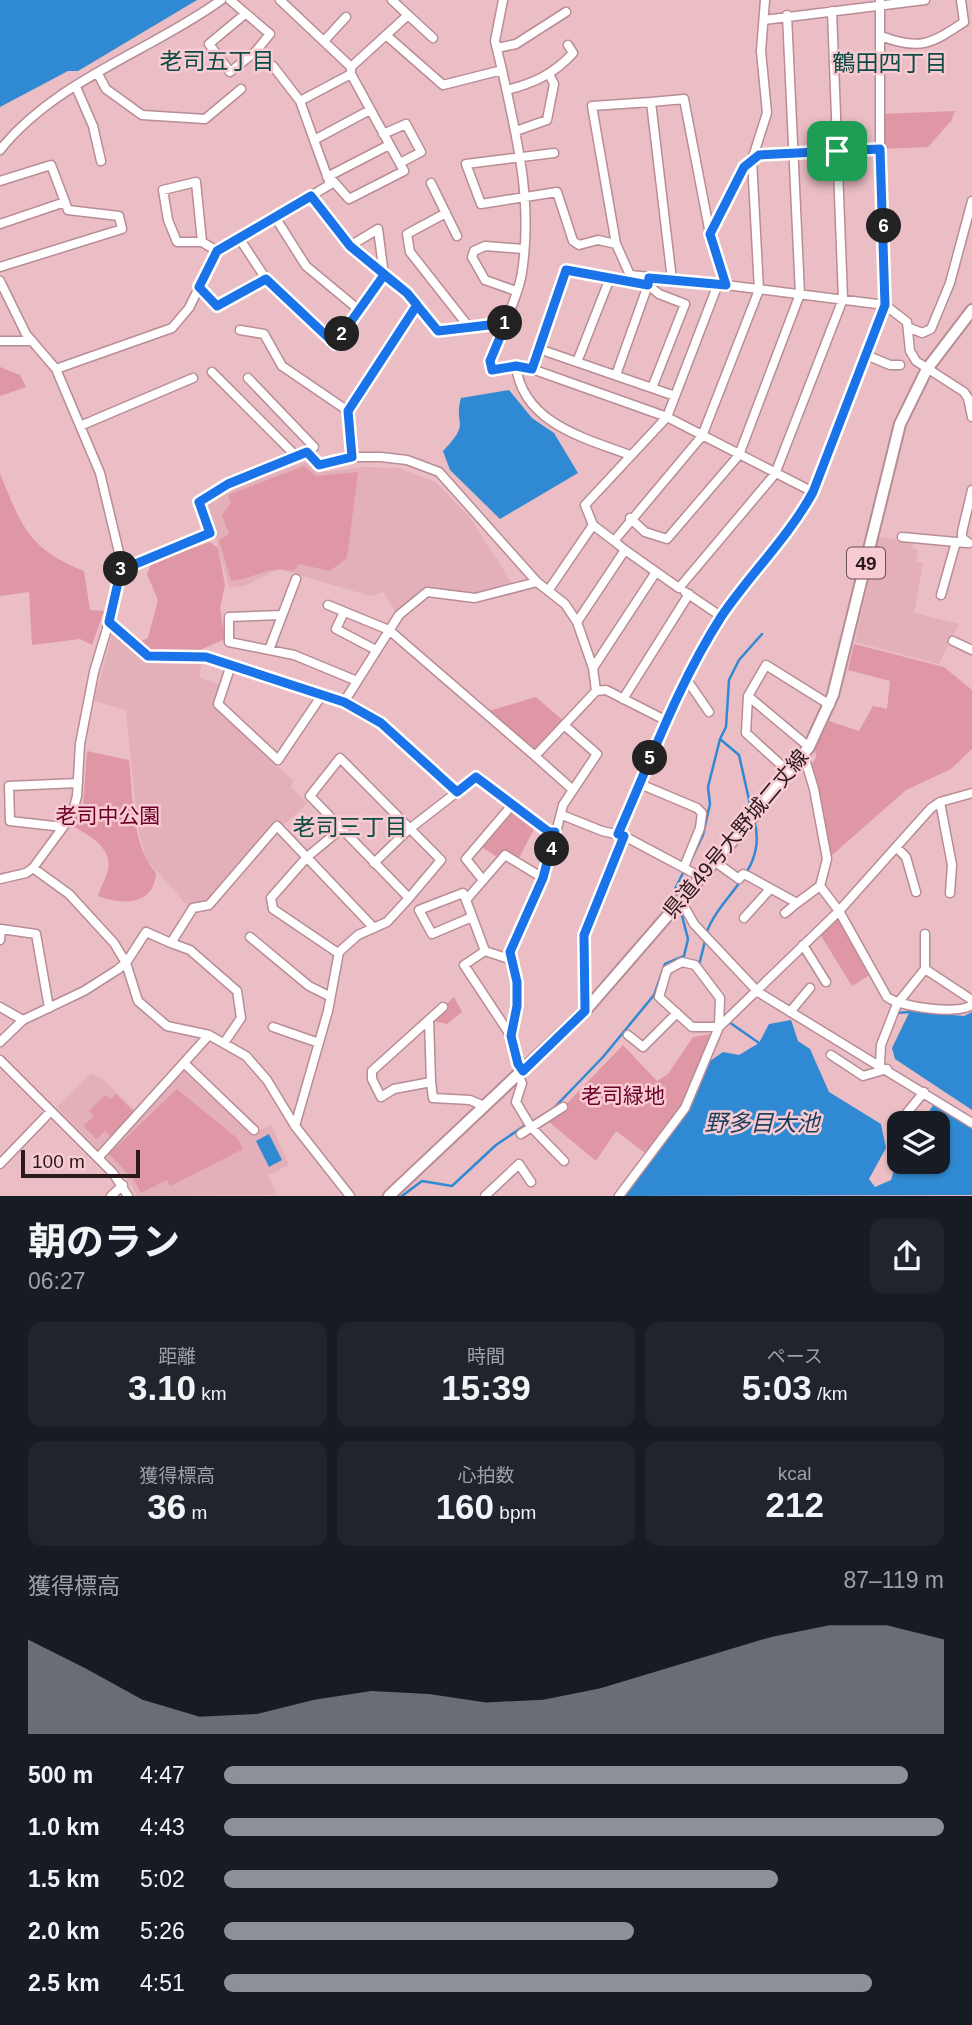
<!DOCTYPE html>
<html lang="ja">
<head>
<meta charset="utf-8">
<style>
  :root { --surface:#171b24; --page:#20242c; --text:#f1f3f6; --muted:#9ea1a6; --accent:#8c9099 }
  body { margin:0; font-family:Helvetica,"Noto Sans JP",sans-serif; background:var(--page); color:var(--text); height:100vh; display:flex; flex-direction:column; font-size:26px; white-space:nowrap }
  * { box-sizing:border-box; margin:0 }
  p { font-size:23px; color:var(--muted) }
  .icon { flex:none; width:38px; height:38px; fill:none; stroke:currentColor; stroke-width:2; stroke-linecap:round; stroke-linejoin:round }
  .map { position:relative; height:1196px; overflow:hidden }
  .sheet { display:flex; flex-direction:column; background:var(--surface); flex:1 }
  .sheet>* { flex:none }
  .buttons { position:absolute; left:887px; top:1111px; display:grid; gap:14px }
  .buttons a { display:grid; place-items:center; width:63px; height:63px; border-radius:14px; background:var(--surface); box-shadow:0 2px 5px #0004; font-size:35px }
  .scale { position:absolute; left:21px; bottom:18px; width:119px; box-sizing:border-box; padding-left:7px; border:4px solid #2a1a1d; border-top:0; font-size:19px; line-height:24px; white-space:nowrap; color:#2a1a1d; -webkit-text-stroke:5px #f8cad1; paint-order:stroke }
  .pin { position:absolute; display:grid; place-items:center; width:60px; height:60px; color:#fff; margin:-30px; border-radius:14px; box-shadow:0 4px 10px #0006 }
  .km { position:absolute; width:35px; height:35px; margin:-18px; border-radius:50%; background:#222; color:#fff; font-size:19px; line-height:35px; text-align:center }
  .round { display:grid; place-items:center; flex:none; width:74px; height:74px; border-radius:14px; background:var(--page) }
  .overview { display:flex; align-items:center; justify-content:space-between; height:119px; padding:0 28px }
  h1 { font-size:38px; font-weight:700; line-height:52px }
  .metrics { display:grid; grid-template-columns:repeat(3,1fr); gap:10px; height:119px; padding:7px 28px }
  .metrics div { display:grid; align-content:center; border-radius:14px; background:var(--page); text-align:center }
  .metrics b { font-size:35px; font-weight:700 }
  .metrics small { font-size:19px; font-weight:400 }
  .metrics p { font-size:19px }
  .chart { height:196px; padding:14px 28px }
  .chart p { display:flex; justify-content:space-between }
  .chart svg { width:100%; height:126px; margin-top:7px; fill:var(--accent); opacity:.7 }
  ul { padding:0 28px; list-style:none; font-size:23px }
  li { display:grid; grid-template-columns:112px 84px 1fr; align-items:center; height:52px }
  li i { height:18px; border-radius:9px; background:var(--accent) }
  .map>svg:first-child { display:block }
</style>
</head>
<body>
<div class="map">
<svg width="972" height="1196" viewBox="0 0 972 1196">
  <rect width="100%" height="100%" fill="#ebbdc4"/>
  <path fill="#e3afb8" d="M306 462 317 473 363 467 399 468 435 482 468 515 512 583 473 593 426 590 396 613 383 592 371 596 278 569 245 586 229 588 207 505 231 487Z
    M879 537 914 542 912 548 918 550 916 561 923 563 914 613 959 624 939 664 855 642Z
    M113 631 147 660 202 662 199 677 220 685 214 705 293 781 291 787 307 803 283 826 276 820 209 899 187 905 147 860 138 829 126 710 94 701Z
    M183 1070 251 1134 271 1125 289 1165 268 1175 277 1195 137 1196 130 1182 104 1155Z
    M91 1073 102 1079 137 1112 99 1150 57 1107Z"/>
  <path fill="#e097a5" d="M955 111 951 121 928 147 880 149 881 114Z
    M0 367 20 375 26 387 0 396Z
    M304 466 316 476 358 472 347 558 330 571 299 564 294 571C266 565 258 578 231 581L219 540 229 534 222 515 231 503 228 495Z
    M0 474C22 526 28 549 84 571L90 610 104 611 92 645 80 639 32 645 29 592 0 596Z
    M210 542 218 548 225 585 220 608 225 639 196 652 149 653 137 643 148 638 158 600 147 574 152 562Z
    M854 644 944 667 972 690V749L951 769 906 790 830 857 811 767 816 757 815 749 829 721 859 731 873 706 887 709 890 681 848 670Z
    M536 697 566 723 535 756 485 712Z
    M87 751 129 760C133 797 131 843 156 873 154 906 122 905 98 896 101 886 106 879 108 870 113 848 88 834 72 826L83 807Z
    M512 805 537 823 517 862 505 855 500 859 477 844Z
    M839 911 873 973 852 986 818 931Z
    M454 997 462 1012 447 1024 429 1020Z
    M716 1033 685 1108 649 1156 616 1131 596 1161 549 1122 623 1045 657 1081 668 1074 693 1037Z
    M177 1089 238 1139 243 1149 170 1186 167 1180 141 1193 134 1180 109 1154Z
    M116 1094 135 1113 111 1137 105 1131 97 1139 83 1126 94 1116 89 1111 105 1095 110 1099Z"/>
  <path fill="#308ad3" d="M0 0H197L78 71H68L0 107Z
    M509 390 532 418 554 433 578 473 500 519 450 470 443 451C472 421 453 426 461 398Z
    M910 1011 964 1016 972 1012V1110L895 1059 892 1048Z
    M791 1020 798 1041 810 1049 829 1092 881 1124 886 1148 869 1179 875 1187 891 1180 899 1154 900 1162H938V1124L921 1123 934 1104 972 1129V1195L625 1196 687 1113 710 1061 723 1052 739 1055 759 1043 769 1024Z
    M269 1134 282 1160 269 1167 256 1141Z"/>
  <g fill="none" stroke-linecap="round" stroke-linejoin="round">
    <path stroke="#308ad3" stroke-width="2.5" d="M720 739 739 755 752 813
      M692 858 703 835 710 804 708 787 720 739 726 727 729 680 739 660 762 634
      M677 898 675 889 685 869
      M706 934C720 893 769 872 754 819
      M699 965 705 941
      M896 1013 909 1012
      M729 1022 759 1043
      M551 1111 603 1057 654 995 665 964 684 956 688 939 680 908
      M402 1196 422 1181 452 1186 496 1145 527 1124"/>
    <defs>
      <path id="minor" d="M230 0 270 34 256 51 230 72 209 44 245 14
        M280 0 351 67V74L404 171 349 199 334 182 311 196 350 246 407 293 438 331 506 323 490 361 492 370 516 366 532 369 667 417 813 492
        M408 15 433 38
        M764 20 925 0
        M386 35 443 85 502 70C517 138 533 202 522 272 520 289 511 306 506 323
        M881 36C920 51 931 44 964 22L961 0
        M324 41 346 17
        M497 48 516 44 566 12
        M273 66 300 101 314 140
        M351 67 408 15 392 0
        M502 70 495 41 503 0
        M98 74 106 89 142 115 205 119 241 89
        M76 87 93 126 101 161
        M507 90C534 83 554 74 573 53L568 45
        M300 101 351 74
        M516 131 547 120 554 84 549 74
        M383 134 406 124 421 152 400 163
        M0 150C56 80 149 52 221 0
        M554 153 466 164 481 204 557 192 573 241 579 245 598 240 616 244 630 275 718 284
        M327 177 389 145
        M0 181 51 165 65 202
        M431 183 457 236
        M330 184 314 140 370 110
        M446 213 407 234 410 252 469 327
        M275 217 306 266 359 310
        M0 224 65 202 68 210 119 216 122 229 0 267
        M239 238 266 279 335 344 384 275 378 229 350 246
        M202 242 196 182 163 190 168 220 177 242H202L217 251
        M616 244 592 106 651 102
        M672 280 651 102 684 99 710 234
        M0 281 26 334 56 369 100 473 122 565 109 622
        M726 285 885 305 907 322 910 351 916 361 964 392 968 398 972 417
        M199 287 217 306 266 279
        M516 291 485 280 472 257 474 251 485 246 524 249
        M910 328 922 333 931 329 950 283 972 201
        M240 330 264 334 282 366 348 411
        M0 341H32
        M539 349 675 396
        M866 355 890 365H900
        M577 362 610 278
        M516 366C523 423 584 438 630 455
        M56 369 172 328 189 308 217 251 311 196
        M532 369 566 270 648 285 649 281
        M212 372 296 456
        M616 375 648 285 659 294 685 304 652 388
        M248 378 314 447 308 451
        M80 426 193 378
        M353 457 348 411 417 305
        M630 518 645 532 667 539 739 455 800 294 787 15
        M593 525 585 505 667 417 718 284 726 285 710 234 743 167 759 155 880 149V0
        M902 537 967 543
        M969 543 962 538V532L972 490
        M625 550 679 588 775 474 843 299 832 11
        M122 565H133L210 533 199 502 228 484 308 451 319 465 345 457H381L407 460 439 472 537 582
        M548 591 593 525 614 541
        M685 592 722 617
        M941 595 956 542
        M328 605 389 630 535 756
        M344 612 336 629 376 650
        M282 615 229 617V642L294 655 357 681
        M953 641 972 650
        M269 650 296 579
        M231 665 218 704 278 760 322 695
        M593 668 656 572
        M685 677 709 712
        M596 691 606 690 665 720
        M748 696 809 747
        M623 699 689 594
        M344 702 381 723 457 792 408 830 374 863
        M804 756 814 789 827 859 820 886
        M340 758 441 860 409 898 310 796Z
        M790 773 746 733 748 696 766 665 830 705
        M640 784 697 808 702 813 700 828 684 867
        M573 790 535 756 596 691 593 668 577 622 625 550 614 541 702 436 759 290 752 160 767 113 761 51 765 0
        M457 792 476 777 549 832H555
        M940 802 952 865 950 893
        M562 815 602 831 624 836 701 877
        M63 827 10 821 9 786 78 783
        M618 834C651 760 677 686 721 617 750 574 788 538 813 492L885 305 880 149
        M897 848 906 857 916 892
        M714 861 739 879 743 874 748 876 797 903 820 886 839 911 887 997C901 1007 957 1015 972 1005
        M33 868 72 815 77 796 80 744 94 672 109 622 148 656 206 657 344 702 399 615 427 592 475 598 537 582 565 604 577 622
        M0 879 26 873 33 868 69 894 114 943 126 963 138 1001 167 1026 209 1035 246 1056 267 1080 295 1126 350 1196
        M483 880 466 859 512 805
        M466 900 505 855 543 878
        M681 901 694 924 758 992 972 1123
        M785 913 797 903
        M472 917 432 934 419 910 463 893 466 900 485 951
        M744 918 770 889
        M250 937 309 986 329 996
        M0 940 1 929 36 934 49 1008
        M171 943 190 950 237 991 241 1018 224 1043
        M803 945 826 982
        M338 953 273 909 271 898 307 857 341 829
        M509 959 485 951 464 965 511 1036
        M925 969 972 1000
        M0 1007 23 1020
        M443 1007 372 1071V1079L381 1097 394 1089 431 1082 433 1098 470 1100 484 1106
        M585 1011 584 935 624 836
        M790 1012 810 988
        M429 1020 431 1082
        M273 1027 319 1043
        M628 1035 643 1047 677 1013
        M0 1042 23 1020 84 991 117 970 126 963 146 932 171 943 193 908 209 905 277 826 374 928
        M831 1055 863 1076 887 1069
        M0 1060 113 1173 128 1196
        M184 1063 254 1130
        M880 1064 881 1045 897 1004 925 969V934
        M523 1071C502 1045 520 1013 517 984 515 972 509 964 510 952L549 860 563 805 597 754 564 725
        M518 1075 522 1083 516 1102 531 1127 564 1161
        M902 1119 924 1092
        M295 1126 328 1011 339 952 358 935 387 922 409 898
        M521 1134 563 1107
        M98 1158 209 1035
        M0 1164 51 1111
        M111 1196 123 1185
        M485 1196 519 1164 531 1182
        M619 1196 685 1108 719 1027 720 998 695 965 682 962 667 970 659 997 692 1027H719L839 911 931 808 940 802 972 793"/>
      <path id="major" d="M389 1196 585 1011 748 823 809 747 833 695 900 424 927 369 972 310"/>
    </defs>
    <use href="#minor" stroke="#b88d95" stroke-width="11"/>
    <use href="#major" stroke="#b88d95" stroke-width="14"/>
    <use href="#minor" stroke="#fff" stroke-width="8"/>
    <use href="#major" stroke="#fff" stroke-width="10"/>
  </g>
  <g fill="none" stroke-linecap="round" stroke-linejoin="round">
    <defs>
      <path id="route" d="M837 151 759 155 744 167 710 234 726 285 649 278 648 285 566 270 532 369 516 366 492 370 490 361 506 323 438 331 407 293 350 246 311 196 217 251 199 287 217 306 266 279 335 344 384 275 407 293 417 305 348 411 352 457 319 465 307 452 228 484 199 502 210 533 133 565H122L109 622 148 656 206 657 344 702 381 723 457 792 476 777 549 832H555L543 878 510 952 517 982V1006L511 1036 518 1064 523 1071 585 1011 584 935 624 836 618 834C651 760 677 686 721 617 750 574 788 538 813 492L885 305 880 149 837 151"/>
    </defs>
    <use href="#route" stroke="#fff" stroke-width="14"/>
    <use href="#route" stroke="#1a73e8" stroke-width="9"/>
  </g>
  <g text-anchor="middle" stroke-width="5" stroke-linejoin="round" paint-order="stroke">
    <rect fill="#f8cad1" stroke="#684f53" stroke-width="2" x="847" y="547.5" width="38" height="31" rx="5"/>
    <g font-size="19" font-weight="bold" fill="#2a1a1d">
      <text x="866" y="570">49</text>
    </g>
    <g font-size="21" fill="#69002a" stroke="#f8cad1">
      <text x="108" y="823">老司中公園</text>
      <text x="623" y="1103">老司緑地</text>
    </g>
    <g font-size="21" fill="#2a1a1d" stroke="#f8cad1">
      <text transform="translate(736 834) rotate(-50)" y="7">県道49号大野城二丈線</text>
    </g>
    <g font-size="23" fill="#0d4b46" stroke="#f8cad1">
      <text x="217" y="69">老司五丁目</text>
      <text x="890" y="71">鶴田四丁目</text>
      <text x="350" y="835">老司三丁目</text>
    </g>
    <g font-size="23" font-style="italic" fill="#1b3e5d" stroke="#f8cad1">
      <text x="762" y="1131">野多目大池</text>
    </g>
  </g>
</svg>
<div class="buttons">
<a><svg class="icon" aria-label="layers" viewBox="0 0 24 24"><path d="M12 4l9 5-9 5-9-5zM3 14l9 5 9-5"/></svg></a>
</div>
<div class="scale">100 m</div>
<div class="pin" style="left:837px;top:151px;background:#1e9e55"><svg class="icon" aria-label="arrive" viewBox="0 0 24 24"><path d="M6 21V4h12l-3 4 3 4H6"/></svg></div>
<b class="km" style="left:505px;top:323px">1</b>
<b class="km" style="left:342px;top:334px">2</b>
<b class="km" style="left:121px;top:569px">3</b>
<b class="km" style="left:552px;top:849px">4</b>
<b class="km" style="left:650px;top:758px">5</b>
<b class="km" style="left:884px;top:226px">6</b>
</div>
<section class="sheet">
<div class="overview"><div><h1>朝のラン</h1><p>06:27</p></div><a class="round"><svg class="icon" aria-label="share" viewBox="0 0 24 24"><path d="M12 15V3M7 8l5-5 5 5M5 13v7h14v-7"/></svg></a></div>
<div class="metrics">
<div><p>距離</p><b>3.10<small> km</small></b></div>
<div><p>時間</p><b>15:39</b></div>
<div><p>ペース</p><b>5:03<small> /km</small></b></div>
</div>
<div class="metrics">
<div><p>獲得標高</p><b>36<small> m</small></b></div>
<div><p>心拍数</p><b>160<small> bpm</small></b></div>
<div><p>kcal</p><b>212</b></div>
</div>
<div class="chart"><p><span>獲得標高</span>87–119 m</p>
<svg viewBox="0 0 160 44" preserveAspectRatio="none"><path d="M0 44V11L10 21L20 32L30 38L40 37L50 32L60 29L70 30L80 33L90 32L100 28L110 22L120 16L130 10L140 6L150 6L160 11V44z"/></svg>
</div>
<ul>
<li><b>500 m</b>4:47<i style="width:95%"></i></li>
<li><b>1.0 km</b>4:43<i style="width:100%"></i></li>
<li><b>1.5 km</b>5:02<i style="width:77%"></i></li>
<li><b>2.0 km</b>5:26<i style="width:57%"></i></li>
<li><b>2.5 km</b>4:51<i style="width:90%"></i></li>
</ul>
</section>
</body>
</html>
